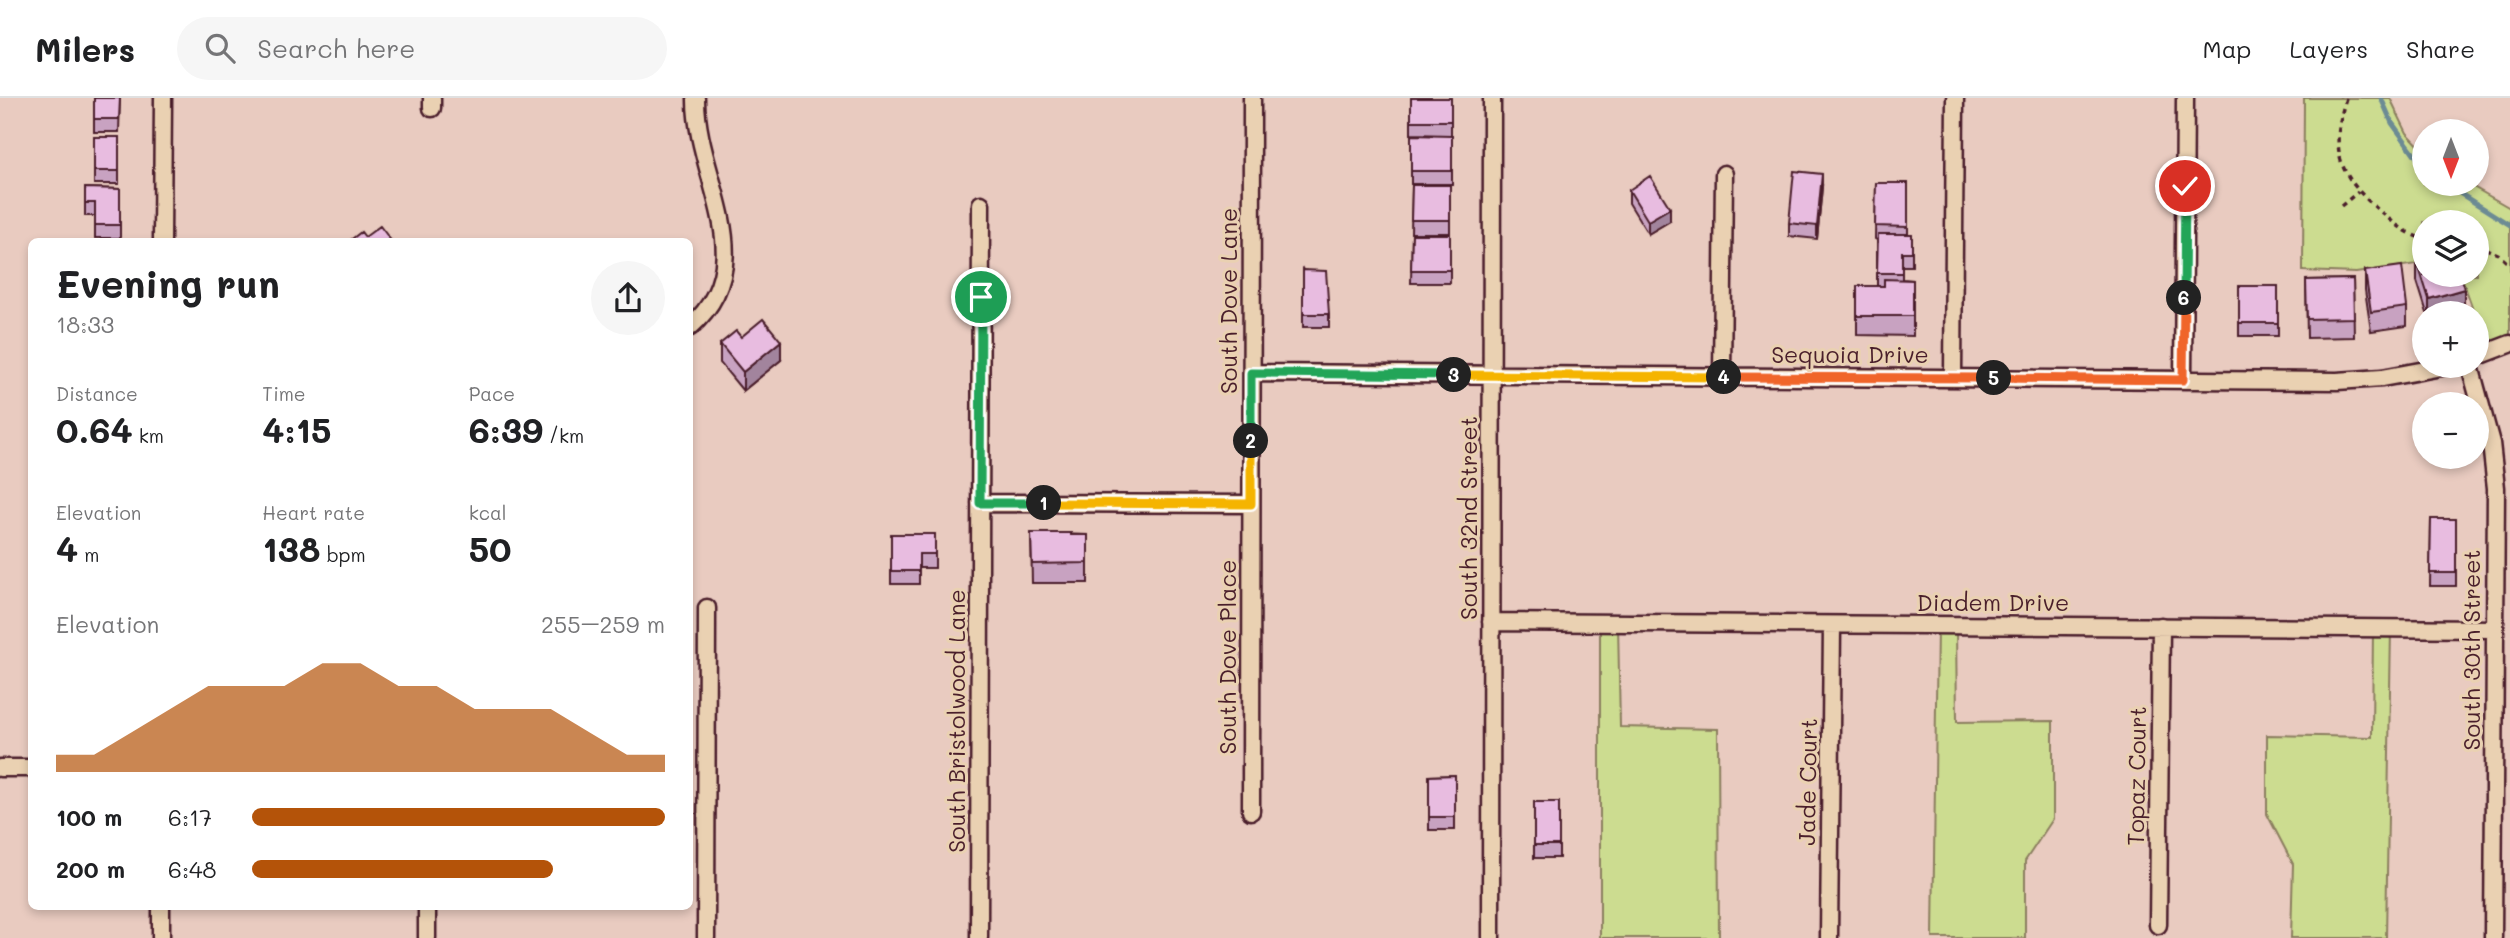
<!DOCTYPE html>
<html lang="en">
<head>
<meta charset="utf-8">
<style>
  :root { --surface:#fff; --page:#f6f6f6; --text:#202124; --muted:#757577; --line:#e0e0e0; --accent:#b45309 }
  body { margin:0; font-family:Mali,sans-serif; background:var(--page); color:var(--text); height:100vh; display:flex; flex-direction:column; font-size:26px; white-space:nowrap }
  * { box-sizing:border-box; margin:0 }
  p { font-size:23px; color:var(--muted) }
  .icon { flex:none; width:38px; height:38px; fill:none; stroke:currentColor; stroke-width:2; stroke-linecap:round; stroke-linejoin:round }
  .map { position:relative; flex:1; overflow:hidden }
  .drawer { position:absolute; left:28px; top:140px; width:665px; height:672px; display:flex; flex-direction:column; background:var(--surface); border-radius:10px; box-shadow:0 4px 10px #0003 }
  .drawer>* { flex:none }
  .needle { width:46px; rotate:180deg }
  .tools { position:absolute; left:2412px; top:21px; display:grid; gap:14px }
  .tools a { display:grid; place-items:center; width:77px; height:77px; border-radius:50%; background:var(--surface); box-shadow:0 4px 10px #0003; font-size:35px }
  .pin { position:absolute; display:grid; place-items:center; width:60px; height:60px; color:#fff; margin:-30px; border:4px solid #fff; border-radius:50%; box-shadow:0 2px 7px #0007 }
  .km { position:absolute; width:35px; height:35px; margin:-18px; border-radius:50%; background:#222; color:#fff; font-size:19px; line-height:35px; text-align:center }
  .round { display:grid; place-items:center; flex:none; width:74px; height:74px; border-radius:37px; background:var(--page) }
  .overview { display:flex; align-items:center; justify-content:space-between; height:119px; padding:0 28px }
  h1 { font-size:38px; font-weight:800; line-height:52px }
  .stats { display:grid; grid-template-columns:repeat(3,1fr); gap:10px; height:119px; padding:7px 28px }
  .stats div { display:grid; align-content:center }
  .stats b { font-size:35px; font-weight:800 }
  .stats small { font-size:19px; font-weight:400 }
  .stats p { font-size:19px }
  .chart { height:196px; padding:14px 28px }
  .chart p { display:flex; justify-content:space-between }
  .chart svg { width:100%; height:126px; margin-top:7px; fill:var(--accent); opacity:.7 }
  ul { padding:0 28px; list-style:none; font-size:23px }
  li { display:grid; grid-template-columns:112px 84px 1fr; align-items:center; height:52px }
  li i { height:18px; border-radius:9px; background:var(--accent) }
  header { display:flex; align-items:center; gap:42px; box-sizing:border-box; height:98px; padding:0 35px; background:var(--surface); border-bottom:2px solid var(--line) }
  header strong { font-size:33px }
  nav { display:flex; gap:38px; margin-inline-start:auto; font-size:24px }
  .search { width:490px; height:63px; background:var(--page); display:flex; align-items:center; gap:18px; box-sizing:border-box; padding:0 24px; border-radius:38px; color:var(--muted); font-size:26px }
  .map>svg:first-child { display:block }
</style>
</head>
<body>
<header>
<strong>Milers</strong>
<div class="search"><svg class="icon" aria-label="search" viewBox="0 0 24 24"><circle cx="10" cy="10" r="6"/><path d="M15 15l6 6"/></svg>Search here</div>
<nav><a>Map</a><a>Layers</a><a>Share</a></nav>
</header>
<div class="map">
<svg width="2510" height="840" viewBox="0 0 2510 840">
  <rect width="100%" height="100%" fill="#e9cbc0"/>
  <filter id="ink" filterUnits="userSpaceOnUse"><feTurbulence type="fractalNoise" baseFrequency=".0143" numOctaves="2"/><feDisplacementMap in="SourceGraphic" scale="14" xChannelSelector="R" yChannelSelector="G"/><feConvolveMatrix kernelMatrix="1 2 1 2 8 2 1 2 1" color-interpolation-filters="sRGB"/></filter>
  <g filter="url(#ink)">
    <path fill="#ccdc90" stroke="#8b7e5e" stroke-width="2" d="M2304 0H2390L2407 35 2424 53V86H2468L2510 110V246L2488 254 2461 177H2476V124H2424V165L2356 175 2303 173Z
      M1600 525H1618L1620 629 1718 631 1719 840H1600Z
      M1937 528H1956L1957 624 2053 623V721L2025 763V840H1933Z
      M2373 530H2391L2386 840H2291L2293 766 2267 716V637L2372 639Z"/>
    <g fill="none" stroke-linecap="round" stroke-linejoin="round">
      <path stroke="#6c8b94" stroke-width="5" d="M2381 0 2392 25 2424 69
        M2445 86 2510 127"/>
      <defs>
        <path id="street" d="M432 10V0
          M162 144 163 0
          M690 229C765 163 695 79 696 0
          M2476 259 2510 246
          M2470 268 2491 345 2496 390 2493 840
          M1252 275 2337 283 2382 280 2447 268
          M1722 279 1724 76
          M1953 280 1955 0
          M2183 282 2185 0
          M980 405 1251 406
          M1491 524 2495 531
          M0 670H32
          M1251 713 1252 0
          M2158 827 2161 528
          M161 840V808
          M427 840V808
          M706 840 707 510
          M979 840 981 106
          M1491 840 1492 0
          M1829 840 1832 528"/>
      </defs>
      <use href="#street" stroke="#4a1f2b" stroke-width="21"/>
      <path stroke="#4a1f2b" stroke-width="3.5" stroke-dasharray="5 5" stroke-linecap="butt" d="M2346 0C2329 55 2339 78 2382 115 2394 125 2408 137 2424 141
        M2341 108 2358 94
        M2476 147 2498 156 2510 167"/>
      <use href="#street" stroke="#ead1b2" stroke-width="16"/>
    </g>
    <path fill="#c8a2c1" stroke="#4a1f2b" stroke-width="2" d="M94 0H120L119 34H94Z
      M1411 0H1451V37L1411 36Z
      M1411 37 1452 38V86H1411Z
      M94 39H119V86H94Z
      M1876 85H1908V136H1912V168H1902V181L1913 182V238L1857 237V188H1877V142L1875 141Z
      M1412 87H1450V135H1411Z
      M1822 89 1817 141 1789 138V125Z
      M85 90 120 91V140H95V118H85Z
      M1629 92 1670 123 1648 136 1629 105Z
      M1412 136H1450V185H1411Z
      M2417 163 2464 210 2447 215H2427L2417 183Z
      M1303 172 1329 216V229H1303Z
      M2365 173 2407 209V228L2371 233 2365 192Z
      M2353 181 2354 239 2307 240 2306 182Z
      M2239 188H2278V238H2239Z
      M741 239 781 262 743 293 720 265V246Z
      M2431 421H2456V488H2430Z
      M1031 435 1088 437V485H1032Z
      M891 436H935V470H919V486H891Z
      M1455 677V732H1429V678Z
      M1534 704H1559V760H1534Z"/>
    <path fill="#a2849d" stroke="#4a1f2b" stroke-width="2" d="M1822 76V89L1817 141V128Z
      M1670 110V123L1648 136V123Z
      M2464 191V210L2447 215H2429V201Z
      M781 243V262L743 293V274Z"/>
    <path fill="#e8bce0" stroke="#4a1f2b" stroke-width="2" d="M94 0H120L119 21H94Z
      M1411 0H1451V23H1411Z
      M1411 37 1452 38V73H1411Z
      M94 39H119V73H94Z
      M1794 73 1822 76 1817 128 1789 125Z
      M1650 78 1670 110 1648 123 1629 92Z
      M1876 85H1908V129L1875 128Z
      M1412 87H1450V122H1411Z
      M85 90 120 91V127H95V105H85Z
      M380 128 392 144H348L361 134 365 139Z
      M1412 136H1450V172H1411Z
      M1878 136H1912V154H1902V175H1877Z
      M2424 161V177H2460L2464 191 2429 201 2417 163Z
      M2402 168 2407 209 2371 214 2365 173Z
      M1303 172 1326 173 1329 216H1303Z
      M1884 181 1913 182V218H1857V188H1884Z
      M2353 181 2354 220 2307 221 2306 182Z
      M2239 188H2278V225H2239Z
      M763 221 781 243 743 274 720 246 736 233 741 239Z
      M2431 421H2456V475H2430Z
      M1031 435H1071V437H1088V465L1032 466Z
      M891 436H935V456H919V473H891Z
      M1455 677V719H1429V678Z
      M1534 704H1559V747H1534Z"/>
  </g>
  <g fill="none" stroke-linecap="round" stroke-linejoin="round" filter="url(#ink)">
    <defs>
      <path id="split-1" d="M981 199 980 405H1044"/>
      <path id="split-2" d="M1044 405 1251 406V343"/>
      <path id="split-3" d="M1251 343V275L1454 277"/>
      <path id="split-4" d="M1454 277 1724 279"/>
      <path id="split-5" d="M1724 279 1994 280"/>
      <path id="split-6" d="M1994 280 2183 282 2184 200"/>
      <path id="split-7" d="M2184 200 2185 88"/>
    </defs>
    <use href="#split-1" stroke="#fff" stroke-width="14"/>
    <use href="#split-2" stroke="#fff" stroke-width="14"/>
    <use href="#split-3" stroke="#fff" stroke-width="14"/>
    <use href="#split-4" stroke="#fff" stroke-width="14"/>
    <use href="#split-5" stroke="#fff" stroke-width="14"/>
    <use href="#split-6" stroke="#fff" stroke-width="14"/>
    <use href="#split-7" stroke="#fff" stroke-width="14"/>
    <use href="#split-1" stroke="#22a559" stroke-width="9"/>
    <use href="#split-2" stroke="#f5b400" stroke-width="9"/>
    <use href="#split-3" stroke="#22a559" stroke-width="9"/>
    <use href="#split-4" stroke="#f5b400" stroke-width="9"/>
    <use href="#split-5" stroke="#f0652b" stroke-width="9"/>
    <use href="#split-6" stroke="#f0652b" stroke-width="9"/>
    <use href="#split-7" stroke="#22a559" stroke-width="9"/>
  </g>
  <g text-anchor="middle" stroke-width="6" stroke-linejoin="round" paint-order="stroke">
    <g font-size="23" fill="#4a1f2b" stroke="#ead1b2">
      <text transform="translate(1229 203) rotate(-90)" y="8">South Dove Lane</text>
      <text x="1850" y="265">Sequoia Drive</text>
      <text transform="translate(1469 420) rotate(-90)" y="8">South 32nd Street</text>
      <text x="1993" y="513">Diadem Drive</text>
      <text transform="translate(2472 552) rotate(-90)" y="8">South 30th Street</text>
      <text transform="translate(1228 559) rotate(-90)" y="8">South Dove Place</text>
      <text transform="translate(957 623) rotate(-90)" y="8">South Bristolwood Lane</text>
      <text transform="translate(2137 678) rotate(-89)" y="8">Topaz Court</text>
      <text transform="translate(1808 684) rotate(-89)" y="8">Jade Court</text>
    </g>
  </g>
</svg>
<div class="tools">
<a><svg class="needle" viewBox="-14 -14 28 28"><path d="M0-13l5 13h-10z" fill="#e53935"/><path d="M0 13l5-13h-10z" fill="#757577"/></svg></a>
<a><svg class="icon" aria-label="layers" viewBox="0 0 24 24"><path d="M12 4l9 5-9 5-9-5zM3 14l9 5 9-5"/></svg></a>
<a>+</a>
<a>−</a>
</div>
<div class="pin" style="left:981px;top:199px;background:#1e9e55"><svg class="icon" aria-label="arrive" viewBox="0 0 24 24"><path d="M6 21V4h12l-3 4 3 4H6"/></svg></div>
<div class="pin" style="left:2185px;top:88px;background:#d93025"><svg class="icon" aria-label="check" viewBox="0 0 24 24"><path d="M5 12l5 5 9-10"/></svg></div>
<b class="km" style="left:1044px;top:405px">1</b>
<b class="km" style="left:1251px;top:343px">2</b>
<b class="km" style="left:1454px;top:277px">3</b>
<b class="km" style="left:1724px;top:279px">4</b>
<b class="km" style="left:1994px;top:280px">5</b>
<b class="km" style="left:2184px;top:200px">6</b>
<section class="drawer">
<div class="overview"><div><h1>Evening run</h1><p>18:33</p></div><a class="round"><svg class="icon" aria-label="share" viewBox="0 0 24 24"><path d="M12 15V3M7 8l5-5 5 5M5 13v7h14v-7"/></svg></a></div>
<div class="stats">
<div><p>Distance</p><b>0.64<small> km</small></b></div>
<div><p>Time</p><b>4:15</b></div>
<div><p>Pace</p><b>6:39<small> /km</small></b></div>
</div>
<div class="stats">
<div><p>Elevation</p><b>4<small> m</small></b></div>
<div><p>Heart rate</p><b>138<small> bpm</small></b></div>
<div><p>kcal</p><b>50</b></div>
</div>
<div class="chart"><p><span>Elevation</span>255–259 m</p>
<svg viewBox="0 0 160 44" preserveAspectRatio="none"><path d="M0 44V38L10 38L20 30L30 22L40 14L50 14L60 14L70 6L80 6L90 14L100 14L110 22L120 22L130 22L140 30L150 38L160 38V44z"/></svg>
</div>
<ul>
<li><b>100 m</b>6:17<i style="width:100%"></i></li>
<li><b>200 m</b>6:48<i style="width:73%"></i></li>
</ul>
</section>
</div>
</body>
</html>
